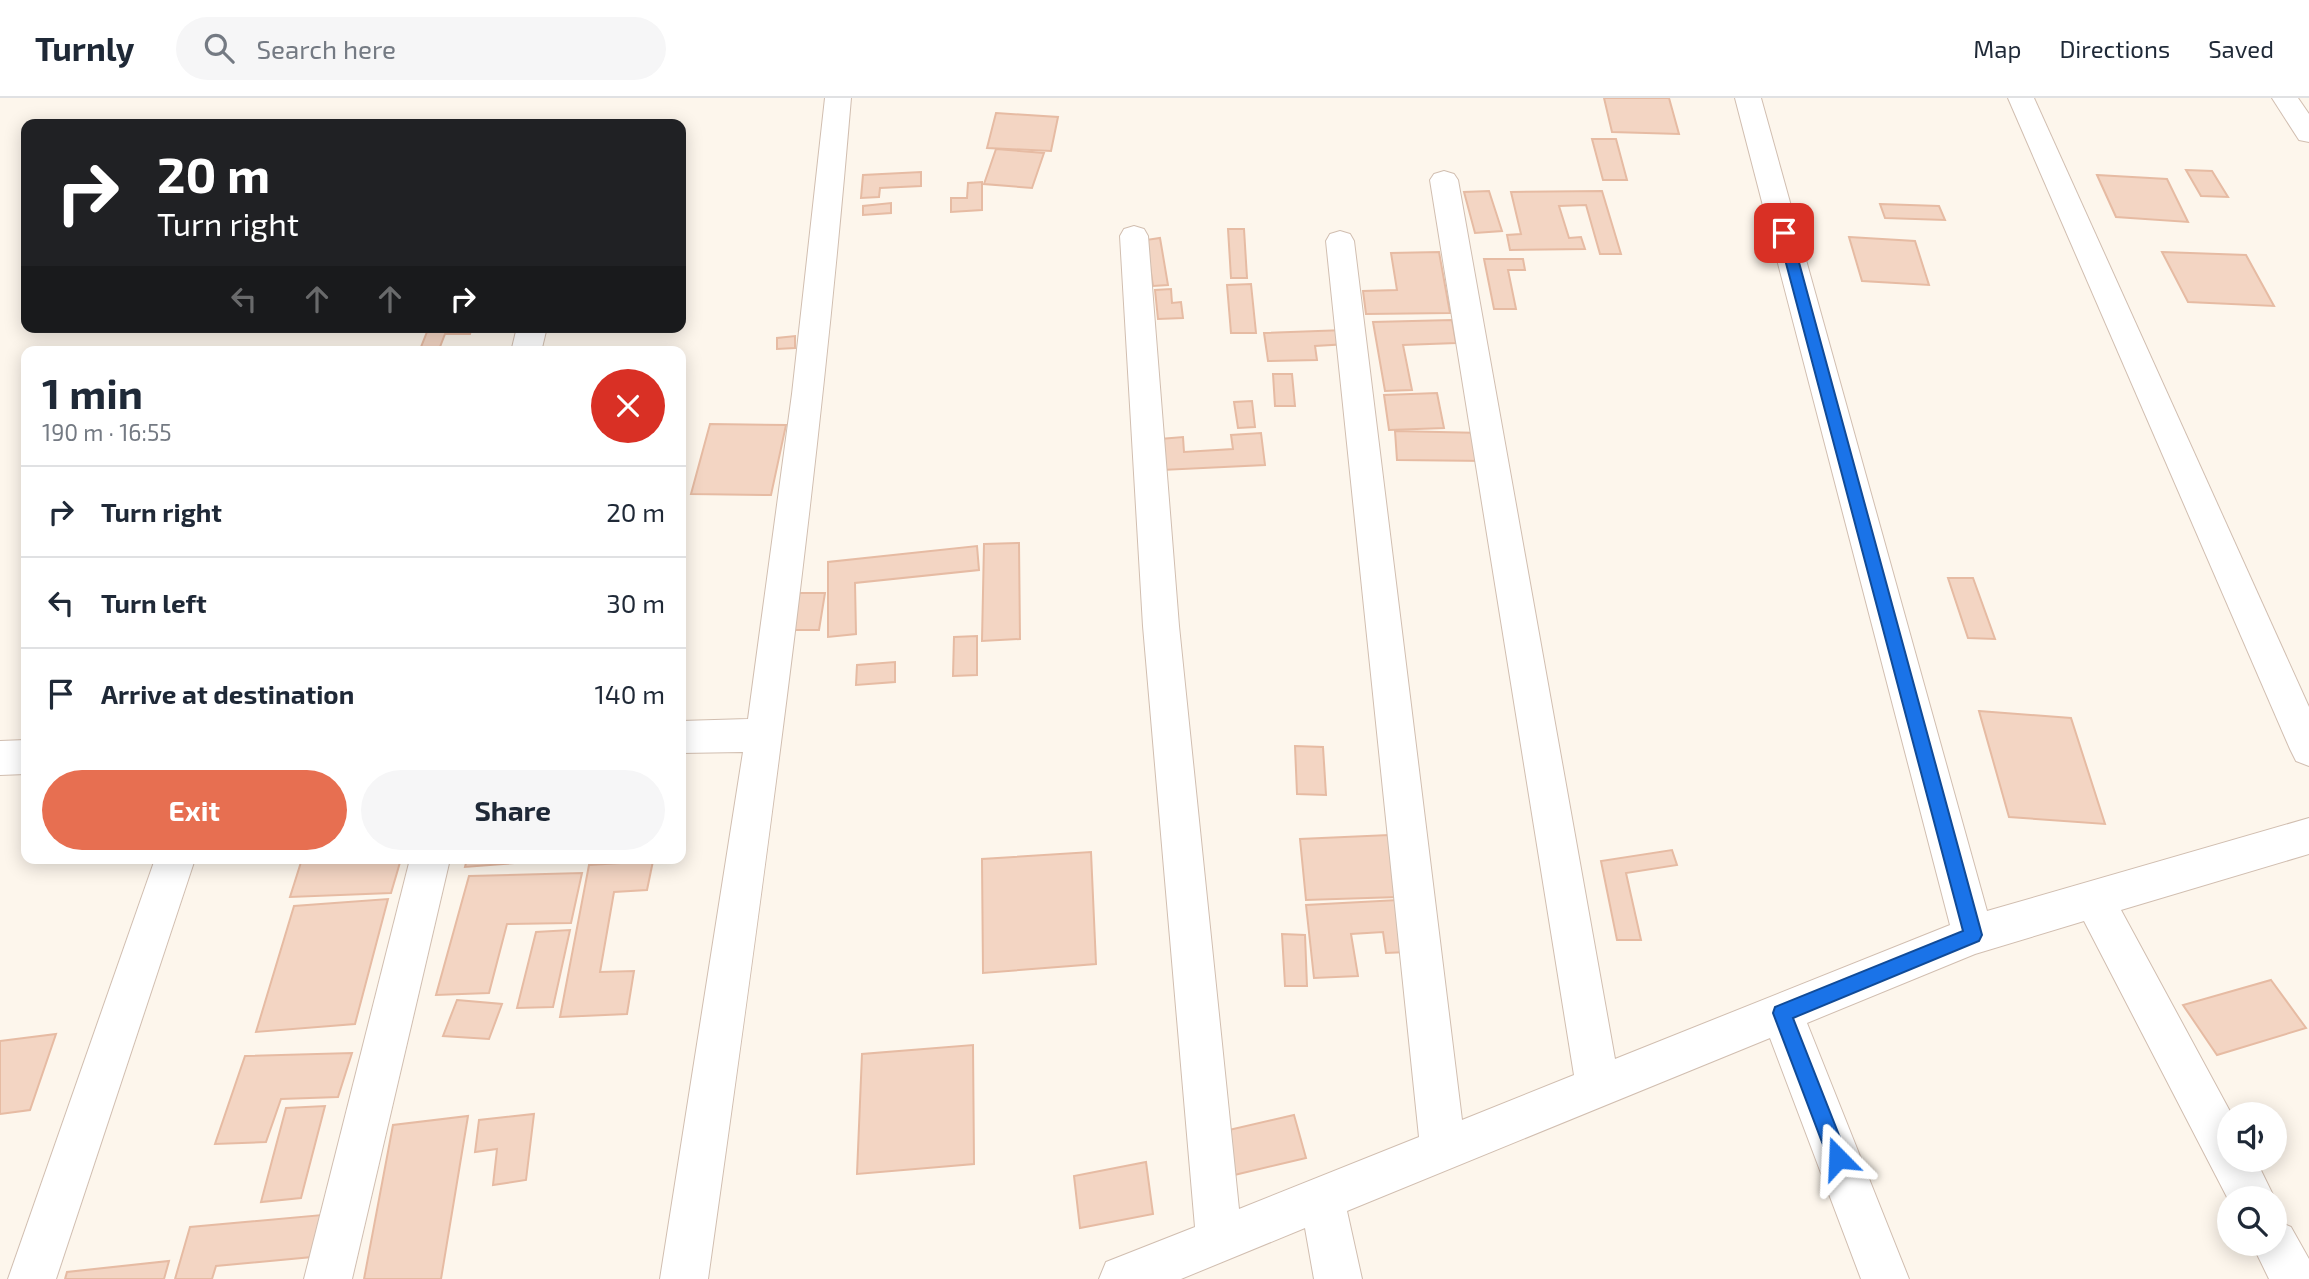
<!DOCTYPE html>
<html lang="en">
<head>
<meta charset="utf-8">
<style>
  body { margin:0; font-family:"Exo 2",sans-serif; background:#f6f6f7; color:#1f2937; height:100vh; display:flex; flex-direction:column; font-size:26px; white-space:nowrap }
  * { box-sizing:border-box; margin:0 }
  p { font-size:23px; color:#747a83 }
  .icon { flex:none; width:38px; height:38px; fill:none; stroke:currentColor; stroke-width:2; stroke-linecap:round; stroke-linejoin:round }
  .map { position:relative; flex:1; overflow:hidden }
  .drawer { position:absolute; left:21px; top:248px; width:665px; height:518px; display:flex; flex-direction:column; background:#fff; border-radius:14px; box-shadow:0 4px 18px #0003 }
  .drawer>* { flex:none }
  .top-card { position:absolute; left:21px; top:21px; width:665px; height:214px; border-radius:14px; box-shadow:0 4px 18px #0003; background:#202124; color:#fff; overflow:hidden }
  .fabs { position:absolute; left:2217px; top:1004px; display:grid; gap:14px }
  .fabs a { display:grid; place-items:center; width:70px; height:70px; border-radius:50%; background:#fff; box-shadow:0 4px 18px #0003; font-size:35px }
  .pin { position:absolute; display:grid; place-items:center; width:60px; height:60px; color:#fff; margin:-30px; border-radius:14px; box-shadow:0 4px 10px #0006 }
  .me { position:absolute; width:77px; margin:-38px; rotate:339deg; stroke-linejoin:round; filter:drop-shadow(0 0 5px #0008) }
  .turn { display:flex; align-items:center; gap:24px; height:147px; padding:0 21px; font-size:32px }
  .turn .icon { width:91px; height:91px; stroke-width:2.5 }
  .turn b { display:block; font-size:49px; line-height:60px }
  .lanes { display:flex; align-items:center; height:66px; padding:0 21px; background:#0003; justify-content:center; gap:35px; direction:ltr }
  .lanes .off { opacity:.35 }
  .round { display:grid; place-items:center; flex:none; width:74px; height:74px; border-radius:37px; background:#f6f6f7 }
  .headline { display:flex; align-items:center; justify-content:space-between; height:119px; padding:0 21px }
  h1 { font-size:42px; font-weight:700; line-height:52px }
  .button { display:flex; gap:14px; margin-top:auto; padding:14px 21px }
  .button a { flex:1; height:80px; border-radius:42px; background:#e76f51; color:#fff; font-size:28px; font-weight:700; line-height:80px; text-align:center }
  .button a+a { background:#f6f6f7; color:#1f2937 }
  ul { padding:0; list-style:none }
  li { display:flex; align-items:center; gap:21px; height:91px; padding:0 21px; border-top:2px solid #e0e1e3 }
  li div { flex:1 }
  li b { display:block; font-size:26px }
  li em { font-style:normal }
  header { display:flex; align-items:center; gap:42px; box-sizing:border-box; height:98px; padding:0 35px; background:#fff; border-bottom:2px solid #e0e1e3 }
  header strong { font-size:33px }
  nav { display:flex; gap:38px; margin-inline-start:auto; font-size:24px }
  .search { width:490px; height:63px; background:#f6f6f7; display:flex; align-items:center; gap:18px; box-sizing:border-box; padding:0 24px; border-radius:38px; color:#747a83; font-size:26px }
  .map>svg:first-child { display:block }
  .building { fill:#f3d5c3; stroke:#e6bba3; stroke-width:2 }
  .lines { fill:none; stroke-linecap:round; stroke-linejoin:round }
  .street-casing { stroke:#d1beb0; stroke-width:2 }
  .street { fill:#fff; fill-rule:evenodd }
  .route { fill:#1a73e8; stroke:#114b97; stroke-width:2 }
</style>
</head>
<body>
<header>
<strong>Turnly</strong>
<div class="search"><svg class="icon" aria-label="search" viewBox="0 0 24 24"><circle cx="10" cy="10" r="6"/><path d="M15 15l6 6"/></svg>Search here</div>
<nav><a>Map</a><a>Directions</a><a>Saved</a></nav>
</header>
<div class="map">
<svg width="2309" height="1181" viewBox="0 0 2309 1181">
  <rect width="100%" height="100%" fill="#fdf6ec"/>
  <g class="building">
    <path d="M1604,0H1669L1679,36L1612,34Z"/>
    <path d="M996,15L1058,19L1051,53L987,50Z"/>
    <path d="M1592,41H1616L1627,82H1603Z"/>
    <path d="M996,51L1044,55L1032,90L984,86Z"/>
    <path d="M2186,72L2212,73L2228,99L2201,98Z"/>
    <path d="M921,74V88L880,90L879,99L861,100L863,77Z"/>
    <path d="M2097,77L2167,81L2188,124L2116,119Z"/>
    <path d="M982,84V112L951,114V100H967L968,85Z"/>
    <path d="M1489,93L1502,133L1475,135L1464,94Z"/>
    <path d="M1602,93L1621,156H1600L1586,107L1559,108L1569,140L1581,139L1585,151L1510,152L1507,137L1521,136L1511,94Z"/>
    <path d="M891,105V115L863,117V108Z"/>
    <path d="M1880,106L1939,108L1945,122L1885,120Z"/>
    <path d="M1228,131H1244L1247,180H1231Z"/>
    <path d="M1849,139L1915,143L1929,187L1862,183Z"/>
    <path d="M1160,140L1168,187L1153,188L1146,142Z"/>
    <path d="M1439,154L1450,215L1366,216L1363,193L1397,192L1391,155Z"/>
    <path d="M2162,154L2246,157L2274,208L2188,204Z"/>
    <path d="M1484,161H1523L1525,172H1508L1516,211H1494Z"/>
    <path d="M1251,186L1256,235H1231L1227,187Z"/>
    <path d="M1171,191L1172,205L1181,204L1183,220L1158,221L1155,192Z"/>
    <path d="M1452,222L1456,245L1403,247L1412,292L1385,293L1373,224Z"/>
    <path d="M429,229H472L470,236H445L438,254H419Z"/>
    <path d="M1345,232L1348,246L1315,248L1317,262L1268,263L1264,235Z"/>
    <path d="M795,238V250L777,251V240Z"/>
    <path d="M1273,276H1292L1295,308H1275Z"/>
    <path d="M1437,295L1444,330L1389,332L1384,297Z"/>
    <path d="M1252,303L1255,329L1238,330L1234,304Z"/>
    <path d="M710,326L786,327L771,397L691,396Z"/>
    <path d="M1395,333L1483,335L1487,363L1397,362Z"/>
    <path d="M1261,335L1265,367L1162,372L1160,341L1183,339L1184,354L1233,351L1231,337Z"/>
    <path d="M1019,445L1020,541L982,543L984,446Z"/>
    <path d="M977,448L979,472L855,485L856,536L828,539V464Z"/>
    <path d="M1948,480H1973L1995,541L1968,540Z"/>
    <path d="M791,495H825L819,532H785Z"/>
    <path d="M977,538V577L953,578L954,539Z"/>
    <path d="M895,564V584L856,587L857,567Z"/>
    <path d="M1979,613L2071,620L2105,726L2009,719Z"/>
    <path d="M1295,648L1323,649L1326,697L1297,696Z"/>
    <path d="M1389,737L1398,799L1306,802L1300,741Z"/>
    <path d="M1672,752L1677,767L1626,775L1641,842H1617L1601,763Z"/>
    <path d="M1091,754L1096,866L983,875L982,761Z"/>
    <path d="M302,761H401L391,795L290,799Z"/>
    <path d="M467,761H565L465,769Z"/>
    <path d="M653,763L647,792L614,794L600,874L634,873L627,916L560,919L589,767Z"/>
    <path d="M582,775L571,825L507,826L489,895L436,897L469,778Z"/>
    <path d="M388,801L355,926L256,934L294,808Z"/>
    <path d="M1398,802L1407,854L1386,855L1383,834L1351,836L1358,878L1314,880L1306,807Z"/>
    <path d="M570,832L553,909L517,910L536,834Z"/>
    <path d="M1282,836L1305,837L1307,888H1285Z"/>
    <path d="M2271,882L2306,930L2217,957L2183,907Z"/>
    <path d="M457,902L502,906L489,941L443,938Z"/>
    <path d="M56,936L30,1012L0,1016V943Z"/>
    <path d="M973,947L974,1066L857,1076L862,956Z"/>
    <path d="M352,955L338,999L281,1001L266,1044L215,1046L245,958Z"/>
    <path d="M325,1008L301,1100L261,1104L286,1010Z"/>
    <path d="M534,1016L526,1082L493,1087L497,1051L475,1054L479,1022Z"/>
    <path d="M1294,1017L1306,1060L1226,1079L1216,1035Z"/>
    <path d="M468,1018L441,1181H364L393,1027Z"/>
    <path d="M1146,1064L1153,1116L1080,1130L1074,1078Z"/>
    <path d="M322,1117L312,1159L216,1168L212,1181H175L190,1129Z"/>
    <path d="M169,1163L164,1181H65L67,1174Z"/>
  </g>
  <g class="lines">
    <g class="street-casing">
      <g id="street">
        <path d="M825,0H851C818,396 763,788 708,1181H660L743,654L681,655V623L748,621L792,296Z"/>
        <path d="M1735,0H1761L1987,813L2309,720V756L2121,812L2232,1017H2230V1062H2256L2275,1101H2230V1105L2084,823L1975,856L1807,925L1909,1181H1861L1770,940L1347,1113L1362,1181H1314L1305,1130L1181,1181H1099L1106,1164L1195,1129L1143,528L1120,138L1124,131L1134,128L1144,131L1148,138L1179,528L1239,1111L1419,1039L1326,143L1330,136L1340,133L1350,136L1354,143L1462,1022L1574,977L1430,82L1434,76L1444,73L1454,76L1458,82L1615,961L1950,827Z"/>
        <path d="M2008,0H2034L2309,609V668L2296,663L2290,651Z"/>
        <path d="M2272,0H2298L2309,16V44L2299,42Z"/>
        <path d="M517,229H547L541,254H511Z"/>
        <path d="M26,642V676L0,677V643Z"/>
        <path d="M155,761H195L56,1181H8Z"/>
        <path d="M410,761H450L352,1181H304Z"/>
        <path d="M2275,1122L2291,1129L2309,1161V1181H2269L2252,1146H2275Z"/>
      </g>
    </g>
    <use href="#street" class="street"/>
  </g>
  <path class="route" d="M1784,131L1791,135L1982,837L1979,843L1793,920L1848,1060L1845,1067L1838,1070L1831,1067L1828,1060L1773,915L1775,909L1963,833L1778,135Z"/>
</svg>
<div class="fabs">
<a><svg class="icon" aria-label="sound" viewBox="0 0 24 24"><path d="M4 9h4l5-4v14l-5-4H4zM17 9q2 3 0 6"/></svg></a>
<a><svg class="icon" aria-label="search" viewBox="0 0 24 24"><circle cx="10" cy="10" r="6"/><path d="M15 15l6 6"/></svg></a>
</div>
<div class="pin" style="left:1784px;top:135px;background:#d93025"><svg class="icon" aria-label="arrive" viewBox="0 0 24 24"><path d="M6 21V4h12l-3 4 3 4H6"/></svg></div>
<svg class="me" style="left:1838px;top:1060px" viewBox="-20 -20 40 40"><path d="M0-17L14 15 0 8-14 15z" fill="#1a73e8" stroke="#fff" stroke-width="4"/></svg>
<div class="top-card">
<div class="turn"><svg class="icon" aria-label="right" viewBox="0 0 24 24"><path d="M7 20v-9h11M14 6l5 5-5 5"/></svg><div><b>20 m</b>Turn right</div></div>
<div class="lanes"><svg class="icon off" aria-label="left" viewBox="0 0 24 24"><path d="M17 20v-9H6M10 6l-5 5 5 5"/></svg><svg class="icon off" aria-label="ahead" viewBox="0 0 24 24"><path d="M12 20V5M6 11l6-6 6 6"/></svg><svg class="icon off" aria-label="ahead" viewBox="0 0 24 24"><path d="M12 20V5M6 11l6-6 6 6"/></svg><svg class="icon" aria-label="right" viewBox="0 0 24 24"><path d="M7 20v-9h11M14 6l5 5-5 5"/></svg></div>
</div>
<section class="drawer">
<div class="headline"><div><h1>1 min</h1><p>190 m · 16:55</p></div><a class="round" style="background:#d93025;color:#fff"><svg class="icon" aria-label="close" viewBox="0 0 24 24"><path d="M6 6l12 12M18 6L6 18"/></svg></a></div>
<ul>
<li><svg class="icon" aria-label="right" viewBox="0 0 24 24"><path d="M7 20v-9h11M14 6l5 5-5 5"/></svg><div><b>Turn right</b></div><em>20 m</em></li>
<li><svg class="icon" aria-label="left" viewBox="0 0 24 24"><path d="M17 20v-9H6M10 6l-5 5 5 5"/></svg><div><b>Turn left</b></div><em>30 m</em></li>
<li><svg class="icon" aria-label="arrive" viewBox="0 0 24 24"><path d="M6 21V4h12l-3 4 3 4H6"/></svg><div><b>Arrive at destination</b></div><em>140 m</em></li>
</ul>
<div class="button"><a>Exit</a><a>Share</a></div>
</section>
</div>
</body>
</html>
